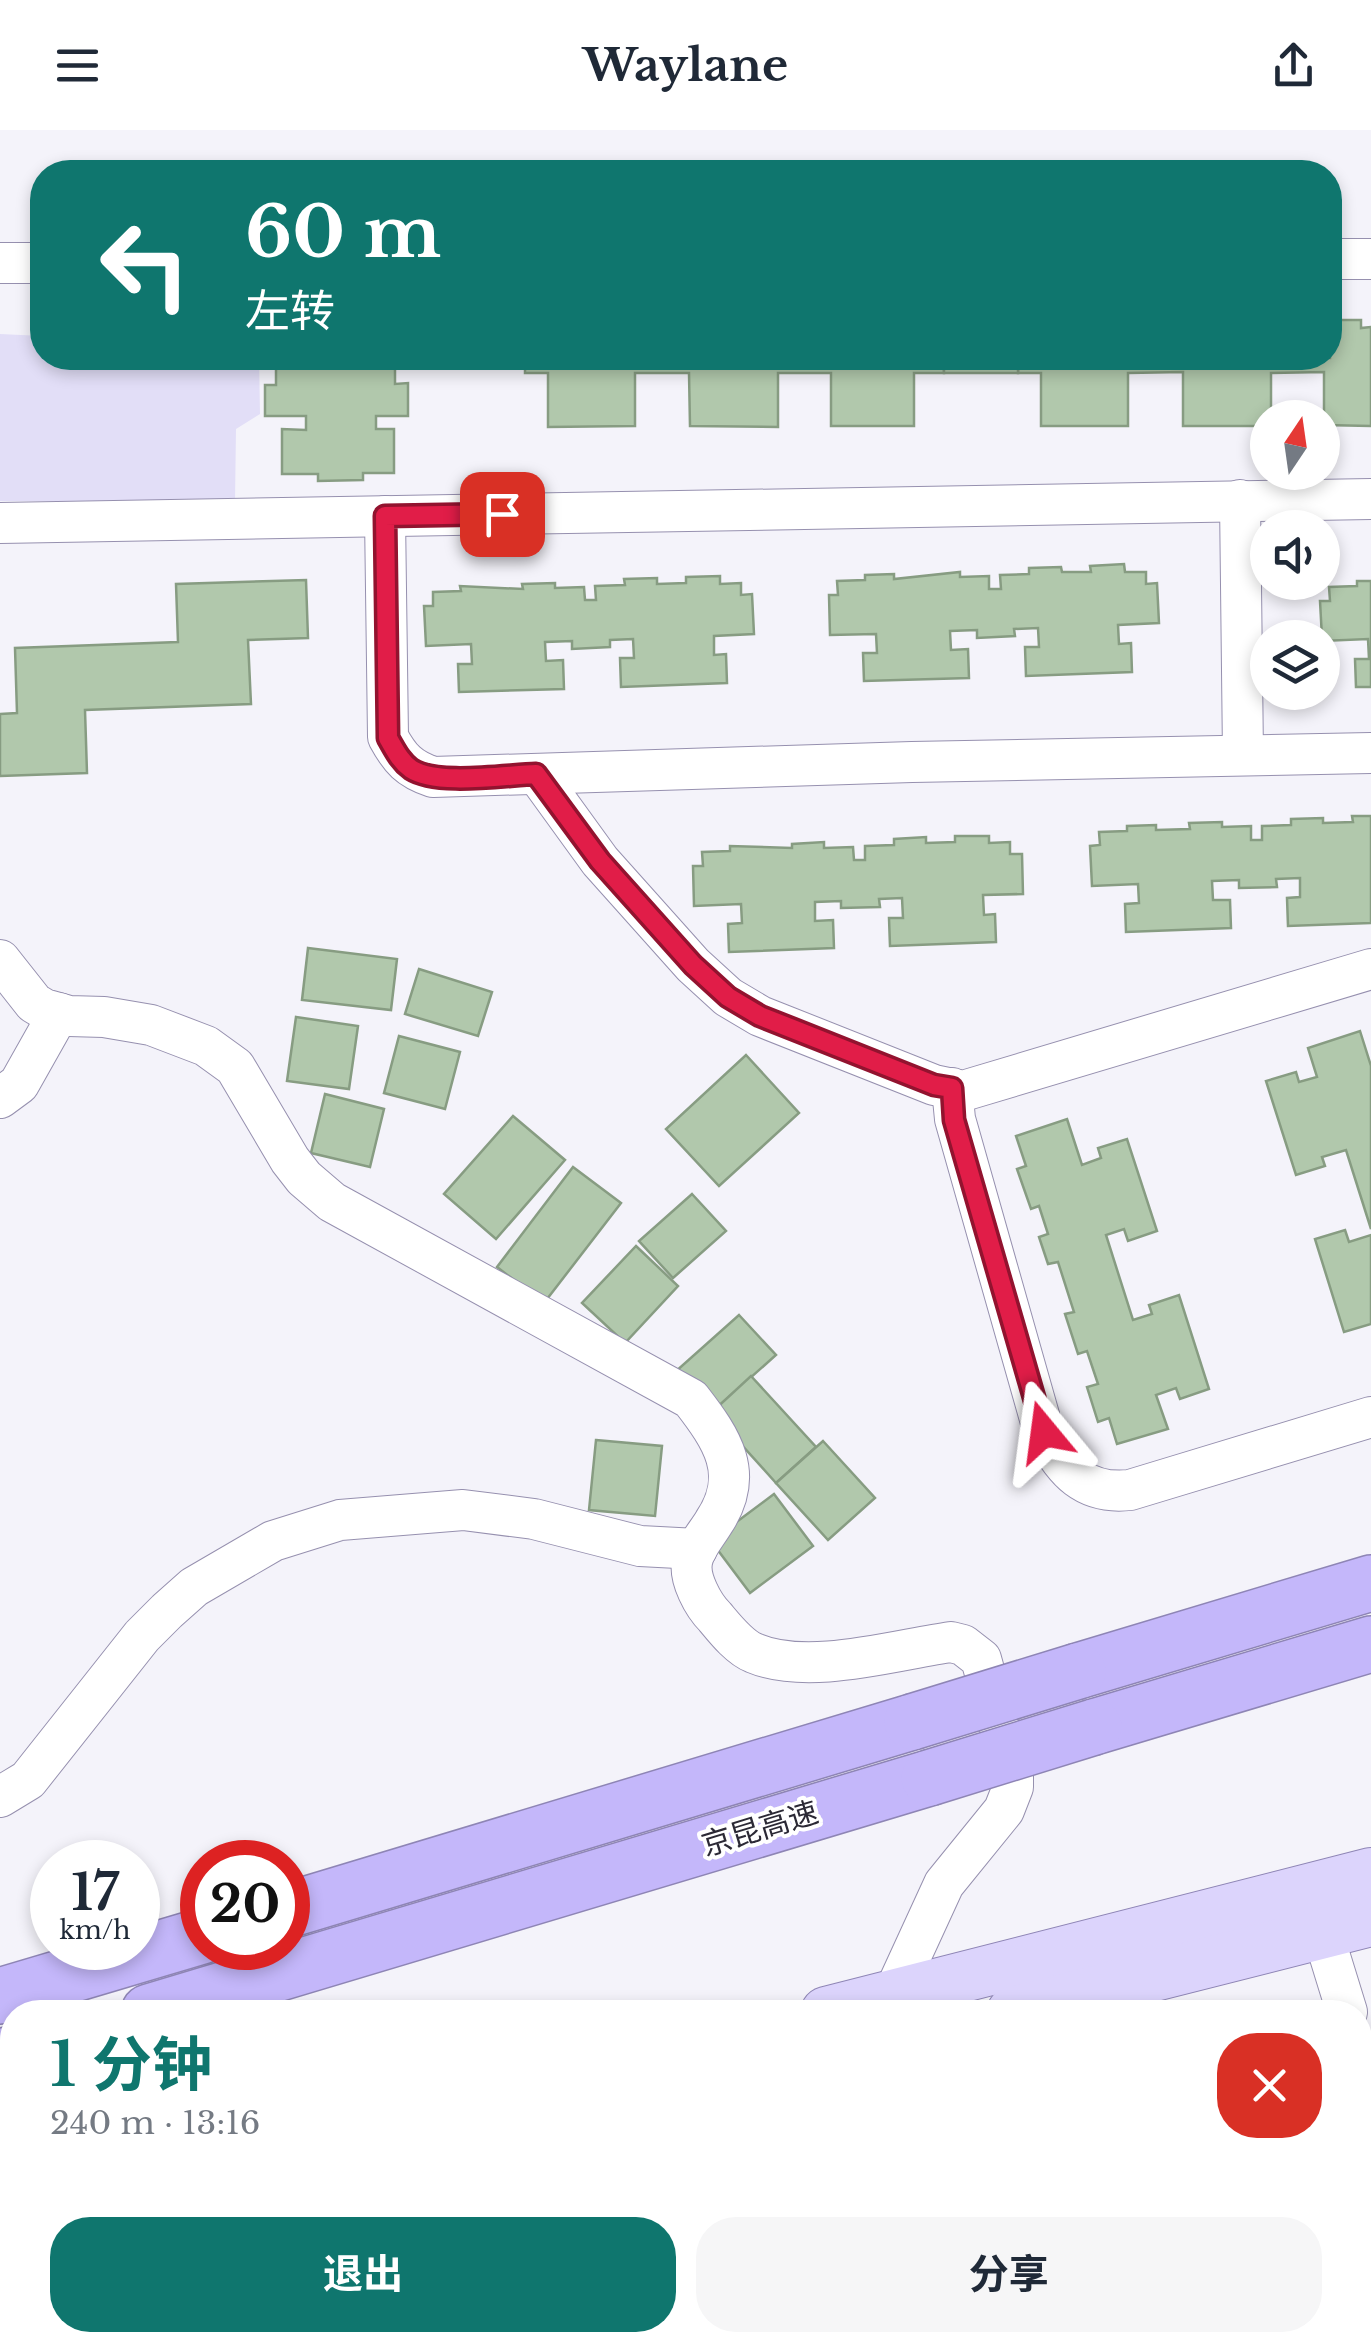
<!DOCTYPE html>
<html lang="zh">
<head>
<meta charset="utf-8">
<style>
  body { margin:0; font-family:"Libre Baskerville","Noto Sans SC",serif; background:#f6f6f7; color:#1f2937; height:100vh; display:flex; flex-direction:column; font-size:38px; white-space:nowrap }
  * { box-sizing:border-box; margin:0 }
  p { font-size:32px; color:#747a83 }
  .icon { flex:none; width:55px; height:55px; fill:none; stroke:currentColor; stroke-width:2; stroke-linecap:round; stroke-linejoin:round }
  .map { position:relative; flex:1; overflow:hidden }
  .drawer { position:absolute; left:0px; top:1870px; width:1372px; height:352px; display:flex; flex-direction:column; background:#fff; border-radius:40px 40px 0 0; box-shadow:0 5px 15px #0003 }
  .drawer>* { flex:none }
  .banner { position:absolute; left:30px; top:30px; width:1312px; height:210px; border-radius:40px; box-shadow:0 5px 15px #0003; background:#0f766e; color:#fff; overflow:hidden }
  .needle { width:65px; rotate:13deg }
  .controls { position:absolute; left:1250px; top:270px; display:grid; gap:20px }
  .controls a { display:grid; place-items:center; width:90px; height:90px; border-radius:50%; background:#fff; box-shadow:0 5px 15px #0003; font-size:50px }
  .speed { position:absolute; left:30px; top:1710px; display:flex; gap:20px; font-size:50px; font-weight:700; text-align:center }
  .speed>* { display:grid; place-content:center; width:130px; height:130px; border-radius:50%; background:#fff; box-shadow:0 5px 15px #0003; line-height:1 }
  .speed small { font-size:25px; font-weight:400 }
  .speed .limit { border:15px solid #d22; background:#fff; color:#111 }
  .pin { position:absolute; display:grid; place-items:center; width:85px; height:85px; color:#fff; margin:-42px; border-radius:20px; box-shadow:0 5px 15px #0006 }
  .me { position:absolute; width:110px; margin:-55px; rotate:344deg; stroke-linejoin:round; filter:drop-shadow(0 0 8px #0008) }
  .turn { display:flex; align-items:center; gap:35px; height:210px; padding:0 50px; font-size:45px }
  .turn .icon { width:130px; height:130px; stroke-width:2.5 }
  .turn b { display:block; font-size:70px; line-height:85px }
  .round { display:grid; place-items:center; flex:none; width:105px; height:105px; border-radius:40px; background:#f6f6f7 }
  .head { display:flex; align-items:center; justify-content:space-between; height:170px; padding:0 50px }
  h1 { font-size:60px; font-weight:700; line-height:75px; color:#0f766e }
  .button { display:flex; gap:20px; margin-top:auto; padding:20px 50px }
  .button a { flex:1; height:115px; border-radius:40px; background:#0f766e; color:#fff; font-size:40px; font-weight:700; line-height:115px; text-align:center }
  .button a+a { background:#f6f6f7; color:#1f2937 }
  header { display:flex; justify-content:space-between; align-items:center; height:130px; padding:0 50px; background:#fff; font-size:45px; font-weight:700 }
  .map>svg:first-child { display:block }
  .green { fill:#e2def7 }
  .building { fill:#b1c8ac; stroke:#879c82; stroke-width:2.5 }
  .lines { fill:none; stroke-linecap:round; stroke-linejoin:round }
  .minor-casing { stroke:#9690af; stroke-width:42 }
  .major-casing { stroke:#8e85b5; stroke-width:52 }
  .highway-casing { stroke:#8e85b5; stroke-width:58 }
  .minor { stroke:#fff; stroke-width:40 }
  .major { stroke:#dcd4fc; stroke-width:50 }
  .highway { stroke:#c4b7fa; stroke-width:55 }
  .highway-bridge-casing { stroke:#8e85b5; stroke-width:58; stroke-linecap:butt }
  .highway-bridge { stroke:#c4b7fa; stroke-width:55 }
  .route-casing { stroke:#92132f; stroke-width:25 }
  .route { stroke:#e11d48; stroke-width:18 }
  .labels { text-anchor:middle; stroke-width:8; stroke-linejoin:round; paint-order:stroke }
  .street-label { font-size:30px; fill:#2b2935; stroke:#fff }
</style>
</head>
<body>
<header><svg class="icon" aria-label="menu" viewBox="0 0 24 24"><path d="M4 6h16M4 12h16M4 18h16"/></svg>Waylane<svg class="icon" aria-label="share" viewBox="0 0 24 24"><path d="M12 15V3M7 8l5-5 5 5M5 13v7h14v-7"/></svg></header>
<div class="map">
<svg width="1371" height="2222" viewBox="0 0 1371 2222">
  <rect width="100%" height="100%" fill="#f4f3fa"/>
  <path class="green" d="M0,204L42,206V228H259L260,284L236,299L235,371H0Z"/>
  <g class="building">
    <path d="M1332,190H1361V198L1371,197V296L1324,295V242L1271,243V288H1268V296H1183V242L1128,243V296H1041V243H1018V228H1330Z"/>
    <path d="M267,228H400V238L395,237V254L408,253V286H376V299H394V343H363V350L318,351V344H282V299L306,300V286H265V255H276V238L267,237Z"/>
    <path d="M525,228H944V243H914V296H831V243H778V297L690,296L689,243H635V296L548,297V243H525Z"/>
    <rect x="944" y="228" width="74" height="15"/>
    <path d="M1124,434L1125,442H1146V454L1157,453L1159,493L1118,495L1119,514L1131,513L1132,542L1026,546L1025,517H1039L1038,498L1014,499L1015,506L977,508V500L950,501L951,520L968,519L969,548L864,551L863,523H877L876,504L830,505L829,465H838L837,451L865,450V445L894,444V449L960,442V447L989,446V459H1001L1000,445L1029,444V438L1061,437L1062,442H1091L1090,436Z"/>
    <path d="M720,446V454L741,453V465L752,464L754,504L714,506V525L726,524L727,553L621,557L620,528H634L633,509L610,510V517L572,519V511L545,512L546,531L563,530L564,559L459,562L458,534H472L471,514L426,516L424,476H433V462L461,461L460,456L523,459L522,454L555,453V458L584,457L585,470H596L595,456L625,455L624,449L657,448V454L686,453V447Z"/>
    <path d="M306,450L308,508L248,510L251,574L85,580L87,643L0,646V584L17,583L15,518L178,512L176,454Z"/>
    <path d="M1357,451H1371V557H1356L1355,529H1369L1368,509L1322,511V508L1320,471H1330L1329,457L1357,456Z"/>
    <path d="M1352,686H1371V793L1288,796L1287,768L1300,767V748L1276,749L1277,757L1239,758V750L1212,751L1213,770H1230L1231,798L1126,802L1125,774L1139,773L1138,754L1092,756L1090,716L1100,715L1099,702L1127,701V696L1156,695V700L1190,699L1189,693L1222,692V697L1251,696V710H1262V696L1291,695V689L1323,688V693L1353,692Z"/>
    <path d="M955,706H989V713L1010,712V724H1022L1023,764L983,765L984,785L995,784L996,812L890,816L889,788H903L902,768L879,769L880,777L841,778V771L815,772V791L833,790L834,818L729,822L728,794L742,793L741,774L694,776L693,736H703L702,722L730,721V716L792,718V714L824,712V718L853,717L854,730H865V716L894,715V709L926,707V713L955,712Z"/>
    <path d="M308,818L397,829L391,880L302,870Z"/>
    <path d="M419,839L492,862L478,906L405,884Z"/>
    <path d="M296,887L358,896L349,959L287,951Z"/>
    <path d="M1360,901L1371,936V1099L1346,1020L1322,1027L1325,1036L1296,1045L1266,951L1296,942L1299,952L1317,947L1308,918Z"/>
    <path d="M399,906L460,922L445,979L384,963Z"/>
    <path d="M746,925L799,983L719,1056L666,999Z"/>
    <path d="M325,964L384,979L370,1037L311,1023Z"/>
    <path d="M513,986L565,1030L496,1109L444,1064Z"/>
    <path d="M1067,989L1082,1035L1101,1028L1098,1018L1127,1009L1157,1101L1128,1111L1124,1099L1106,1105L1133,1190L1152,1184L1149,1175L1179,1165L1209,1259L1180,1269L1176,1258L1156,1265L1168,1299L1117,1314L1109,1288L1098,1292L1087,1257L1098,1254L1087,1221L1078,1224L1065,1184L1074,1182L1058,1132L1048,1134L1039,1107L1048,1104L1039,1076L1031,1079L1017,1039L1026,1036L1016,1006Z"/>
    <path d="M573,1037L621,1073L544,1173L497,1137Z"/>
    <path d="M692,1064L726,1101L673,1148L639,1111Z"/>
    <path d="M1345,1100L1349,1112L1371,1105V1194L1344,1202L1315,1109Z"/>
    <path d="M636,1116L678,1156L625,1213L582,1173Z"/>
    <path d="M739,1185L776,1225L712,1282L675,1242Z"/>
    <path d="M751,1246L816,1317L776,1353L712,1282Z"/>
    <path d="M596,1310L662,1316L655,1386L589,1380Z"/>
    <path d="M823,1311L875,1368L828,1410L776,1353Z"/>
    <path d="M774,1364L813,1416L750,1463L711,1411Z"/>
  </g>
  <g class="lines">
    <g class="minor-casing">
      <g id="minor">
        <path d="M1330,129H1371"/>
        <path d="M0,133H42"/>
        <path d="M1240,370L1243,625"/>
        <path d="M385,386L388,607C400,629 409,639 433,647L912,632L1371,623"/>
        <path d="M0,393L1371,369"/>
        <path d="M537,644L600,731L693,835L728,867L760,886L934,955L963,961L1371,839"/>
        <path d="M0,830L34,873L44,879L69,886L104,887L151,895L206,916L235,937L290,1030L304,1048L332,1072L691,1269C722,1309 746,1344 714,1392C707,1404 694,1418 692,1432C689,1449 703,1475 715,1487C725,1499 739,1517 754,1523C808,1546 895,1520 951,1512L963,1515L981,1529L1013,1645V1657L1004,1680L944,1754L893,1865"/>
        <path d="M952,958L955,989L1044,1303C1064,1341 1085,1365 1130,1360L1371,1287"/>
        <path d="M0,968L19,954L59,883"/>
        <path d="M0,1667L28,1650L142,1506L167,1481L194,1457L273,1411L340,1390L463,1380L534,1389L640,1416L697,1419"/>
        <path d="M1323,1804L1347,1882"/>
        <path d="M1360,1923L1371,1958"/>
        <path d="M164,2210L169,2222"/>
        <path d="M276,2210L280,2222"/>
      </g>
    </g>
    <g class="major-casing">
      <g id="major">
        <path d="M826,1882L1371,1743"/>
        <path d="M1012,1882L1371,1791"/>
        <path d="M0,2114L12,2110"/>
        <path d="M0,2163L12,2159"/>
      </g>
    </g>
    <g class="highway-casing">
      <g id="highway">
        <path d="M1078,1541L1371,1453"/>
        <path d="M1094,1597L1371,1514"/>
        <path d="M288,1780L912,1592"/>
        <path d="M0,1866L202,1806"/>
        <path d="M149,1882L929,1648"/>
        <path d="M0,1927L12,1924"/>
      </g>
    </g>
    <use href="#minor" class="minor"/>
    <use href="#major" class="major"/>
    <use href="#highway" class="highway"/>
    <g class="highway-bridge-casing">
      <g id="highway-bridge">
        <path d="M912,1592L1078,1541"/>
        <path d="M929,1648L1094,1597"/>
      </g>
    </g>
    <use href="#highway-bridge" class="highway-bridge"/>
  </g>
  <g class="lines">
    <g class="route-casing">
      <path id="route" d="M502,384L385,386L388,608C395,620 400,631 411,639C437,656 505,645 536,644L600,731L693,835L728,867L760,886L934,955L952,958L954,990L1044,1302"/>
    </g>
    <use href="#route" class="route"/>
  </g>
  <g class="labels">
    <g class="street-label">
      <text transform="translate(760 1699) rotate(-17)" y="10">京昆高速</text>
    </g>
  </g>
</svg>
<div class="controls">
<a><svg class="needle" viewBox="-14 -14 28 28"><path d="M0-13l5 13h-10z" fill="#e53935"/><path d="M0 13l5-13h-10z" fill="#747a83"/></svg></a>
<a><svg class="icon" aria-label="sound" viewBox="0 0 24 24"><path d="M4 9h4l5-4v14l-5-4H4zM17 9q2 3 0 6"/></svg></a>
<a><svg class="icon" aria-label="layers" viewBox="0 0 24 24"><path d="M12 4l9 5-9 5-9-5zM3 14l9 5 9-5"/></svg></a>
</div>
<div class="speed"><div>17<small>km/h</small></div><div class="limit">20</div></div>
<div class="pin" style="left:502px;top:384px;background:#d93025"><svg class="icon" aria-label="arrive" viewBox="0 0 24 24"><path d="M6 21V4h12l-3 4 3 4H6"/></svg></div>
<svg class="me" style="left:1044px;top:1302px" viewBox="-20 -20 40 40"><path d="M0-17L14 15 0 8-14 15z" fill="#e11d48" stroke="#fff" stroke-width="4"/></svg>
<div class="banner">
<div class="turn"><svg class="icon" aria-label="left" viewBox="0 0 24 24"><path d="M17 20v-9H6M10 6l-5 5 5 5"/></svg><div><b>60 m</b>左转</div></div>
</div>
<section class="drawer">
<div class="head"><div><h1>1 分钟</h1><p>240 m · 13:16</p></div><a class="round" style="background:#d93025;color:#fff"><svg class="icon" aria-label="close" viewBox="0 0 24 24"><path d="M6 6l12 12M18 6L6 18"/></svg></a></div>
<div class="button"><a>退出</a><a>分享</a></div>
</section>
</div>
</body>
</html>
